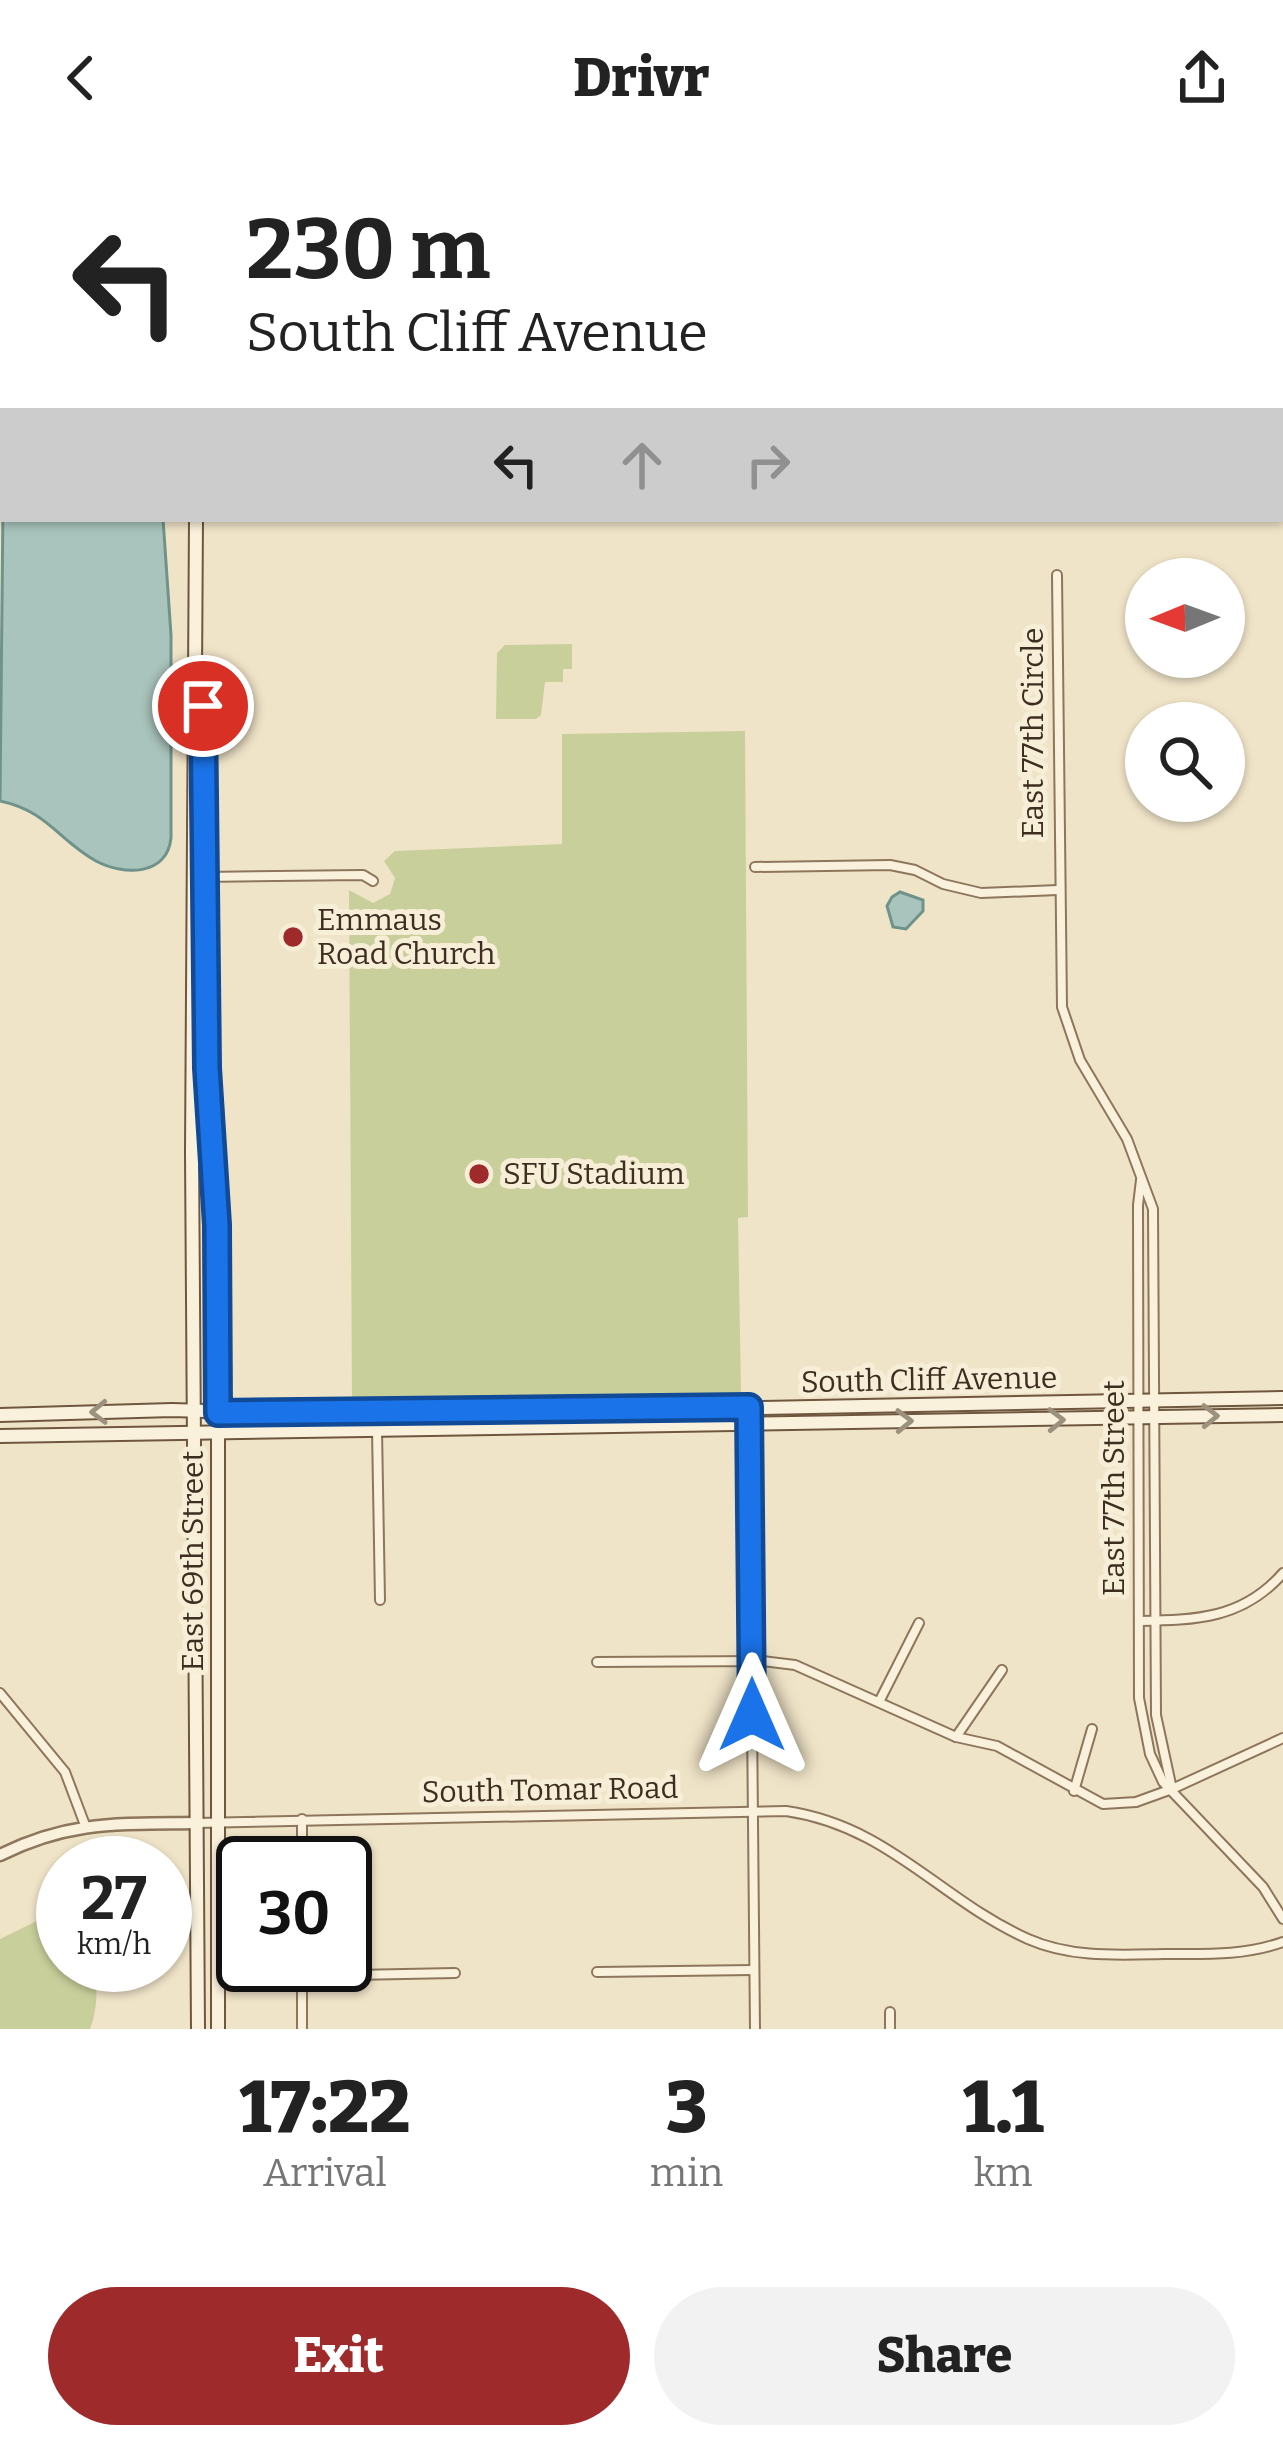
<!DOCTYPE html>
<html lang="en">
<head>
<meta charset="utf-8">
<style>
  body { margin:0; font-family:Bitter,serif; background:#f2f2f2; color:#222; height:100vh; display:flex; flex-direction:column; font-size:45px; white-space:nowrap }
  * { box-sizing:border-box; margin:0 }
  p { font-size:39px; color:#767676 }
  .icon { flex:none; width:66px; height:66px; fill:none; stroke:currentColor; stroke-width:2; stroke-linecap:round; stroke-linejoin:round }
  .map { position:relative; height:1873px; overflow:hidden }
  .panel { display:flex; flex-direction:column; background:#fff; flex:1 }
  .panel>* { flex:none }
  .banner { position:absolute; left:0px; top:0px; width:1284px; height:366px; box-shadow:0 3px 9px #0004; background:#fff; color:#222; overflow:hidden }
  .needle { width:78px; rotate:269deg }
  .buttons { position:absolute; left:1125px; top:402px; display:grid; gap:24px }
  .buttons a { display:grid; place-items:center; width:120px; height:120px; border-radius:50%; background:#fff; box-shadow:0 3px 9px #0004; font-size:60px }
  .speed { position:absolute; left:36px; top:1680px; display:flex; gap:24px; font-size:60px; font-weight:700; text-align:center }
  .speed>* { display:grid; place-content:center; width:156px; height:156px; border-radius:50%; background:#fff; box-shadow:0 3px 9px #0004; line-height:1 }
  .speed small { font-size:30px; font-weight:400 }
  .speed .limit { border:6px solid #111; border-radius:18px; background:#fff; color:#111 }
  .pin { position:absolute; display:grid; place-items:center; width:102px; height:102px; color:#fff; margin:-51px; border:6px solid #fff; border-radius:50%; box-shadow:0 3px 12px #0007 }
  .me { position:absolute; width:132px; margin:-66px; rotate:0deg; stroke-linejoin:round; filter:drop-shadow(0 0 9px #0008) }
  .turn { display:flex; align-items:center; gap:42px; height:252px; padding:0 48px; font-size:54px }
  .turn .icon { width:156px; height:156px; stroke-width:2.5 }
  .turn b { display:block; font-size:84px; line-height:102px }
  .lanes { display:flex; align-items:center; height:114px; padding:0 48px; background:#0003; justify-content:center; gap:60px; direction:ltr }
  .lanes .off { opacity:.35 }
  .eta { display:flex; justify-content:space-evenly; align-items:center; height:204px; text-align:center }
  .eta b { font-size:72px; font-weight:800; line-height:84px }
  .button { display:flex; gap:24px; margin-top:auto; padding:24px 48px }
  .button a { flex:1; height:138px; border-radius:72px; background:#9e2a2b; color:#fff; font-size:48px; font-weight:800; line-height:138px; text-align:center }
  .button a+a { background:#f2f2f2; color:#222 }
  header { display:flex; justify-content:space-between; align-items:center; height:156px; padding:0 48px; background:#fff; font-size:54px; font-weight:800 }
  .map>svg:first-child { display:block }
  .green { fill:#c9cf9b }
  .water { fill:#a9c4bc; stroke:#6f938a; stroke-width:3 }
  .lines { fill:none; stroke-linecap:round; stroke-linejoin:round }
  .minor-casing { stroke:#8d765c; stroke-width:12 }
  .tertiary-casing { stroke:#8d765c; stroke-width:15 }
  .secondary-casing { stroke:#6f573f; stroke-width:16 }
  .minor { stroke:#faf1dc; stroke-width:8 }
  .tertiary { stroke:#faf1dc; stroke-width:10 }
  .secondary { stroke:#faf1dc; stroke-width:12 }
  .rail-casing { stroke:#3d2e20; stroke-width:8 }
  .rail { stroke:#f7eed8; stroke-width:3; stroke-dasharray:9; stroke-linecap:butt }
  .oneway { stroke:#9c907e }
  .route-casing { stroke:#114b97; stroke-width:30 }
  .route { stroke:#1a73e8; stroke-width:21 }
  .poi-dot { fill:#9e2a2b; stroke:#f7eed8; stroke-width:4.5 }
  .labels { text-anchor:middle; stroke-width:10; stroke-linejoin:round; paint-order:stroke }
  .street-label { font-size:30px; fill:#3d2e20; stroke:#f7eed8 }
  .poi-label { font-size:30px; fill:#3d2e20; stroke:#f7eed8; text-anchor:start }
</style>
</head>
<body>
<header><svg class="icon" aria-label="back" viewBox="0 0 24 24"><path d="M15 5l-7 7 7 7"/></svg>Drivr<svg class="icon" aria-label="share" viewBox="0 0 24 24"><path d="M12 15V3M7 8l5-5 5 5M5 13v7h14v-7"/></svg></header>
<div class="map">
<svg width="1283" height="1873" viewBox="0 0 1283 1873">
  <rect width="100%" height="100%" fill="#f0e4c8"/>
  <g class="green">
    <path d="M572,488V513H563V526H545L541,559L536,563H496L497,497L505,489Z"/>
    <path d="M745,575L748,1061L738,1062L741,1237L352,1243L349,734L373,747L390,738L395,722L384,705L395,695L562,688V578Z"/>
    <path d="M63,1752V1809H93C98,1830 98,1853 90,1873H0V1783Z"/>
  </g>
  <g class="water">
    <path d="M3,348V363H163L171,479V682C167,720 124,720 96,705C59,685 48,655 0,645Z"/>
    <path d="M900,736L923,744V755L906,773L893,771L887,750L892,741Z"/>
  </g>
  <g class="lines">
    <g class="minor-casing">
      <g id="minor">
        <path d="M310,0L311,3"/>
        <path d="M430,0V3"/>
        <path d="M541,0V3"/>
        <path d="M656,0V3"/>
        <path d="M77,3L78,0"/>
        <path d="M0,83H3"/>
        <path d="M1057,419L1062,851L1080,904L1127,983L1153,1053L1156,1559L1172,1633"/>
        <path d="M755,711L890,709L915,714L943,728L981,737L1058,734"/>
        <path d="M203,721L363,719L373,725"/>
        <path d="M1141,1024L1138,1049L1139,1542L1150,1598L1163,1626L1263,1731L1283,1763"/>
        <path d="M749,1251L755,1873"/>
        <path d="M377,1274L380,1444"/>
        <path d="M1139,1465C1196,1464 1243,1463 1283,1417"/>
        <path d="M597,1506L762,1505L795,1509L956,1581L997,1590L1103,1648L1136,1646L1172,1633L1283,1582"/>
        <path d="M0,1537L65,1616L85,1669"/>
        <path d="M880,1544L919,1467"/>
        <path d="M956,1581L1002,1514"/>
        <path d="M1074,1635L1092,1573"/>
        <path d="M197,1667L786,1655C889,1670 939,1743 1028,1783C1071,1802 1118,1799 1164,1798C1205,1798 1244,1800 1283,1786"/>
        <path d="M302,1707V1663"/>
        <path d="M302,1809V1873"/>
        <path d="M597,1816L754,1814"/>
        <path d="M302,1820L455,1817"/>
        <path d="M890,1856V1873"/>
      </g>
    </g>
    <g class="tertiary-casing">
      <path id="tertiary" d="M0,1699C70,1664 121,1668 197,1667"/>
    </g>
    <g class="secondary-casing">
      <g id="secondary">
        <path d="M194,0V3"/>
        <path d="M196,363L192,997L198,1873"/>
        <path d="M203,548L207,912L218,1115V1873"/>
        <path d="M0,1259L172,1254L306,1258L600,1255L1283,1242"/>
        <path d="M0,1280L1283,1259"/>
      </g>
    </g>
    <use href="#minor" class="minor"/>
    <use href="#tertiary" class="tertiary"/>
    <use href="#secondary" class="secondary"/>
    <g class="rail-casing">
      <g id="rail">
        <path d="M1281,135H1283"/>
        <path d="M0,158H3"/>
      </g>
    </g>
    <use href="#rail" class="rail"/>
  </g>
  <defs><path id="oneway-chevron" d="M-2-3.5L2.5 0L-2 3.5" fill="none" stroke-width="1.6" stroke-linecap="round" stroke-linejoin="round" transform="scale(3)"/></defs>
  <g class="oneway">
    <use href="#oneway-chevron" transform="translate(99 1256) rotate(179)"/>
    <use href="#oneway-chevron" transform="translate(1210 1260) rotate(-1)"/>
    <use href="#oneway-chevron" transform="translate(1056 1264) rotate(-1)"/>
    <use href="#oneway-chevron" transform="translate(904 1265) rotate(-1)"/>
  </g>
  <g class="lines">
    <g class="route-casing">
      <path id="route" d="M203,550L207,912L217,1069L218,1257L749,1251L752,1559"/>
    </g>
    <use href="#route" class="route"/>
  </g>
  <g class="poi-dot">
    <circle cx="293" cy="781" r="12"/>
    <circle cx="479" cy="1018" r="12"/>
  </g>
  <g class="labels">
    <g class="street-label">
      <text transform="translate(1033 577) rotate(-90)" y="10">East 77th Circle</text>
      <text transform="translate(929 1224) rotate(-1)" y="10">South Cliff Avenue</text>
      <text transform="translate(1114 1332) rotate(-90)" y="10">East 77th Street</text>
      <text transform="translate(193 1405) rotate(-90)" y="10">East 69th Street</text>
      <text transform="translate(550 1634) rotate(-1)" y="10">South Tomar Road</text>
    </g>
    <g class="poi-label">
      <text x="317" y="774">Emmaus<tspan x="317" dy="34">Road Church</tspan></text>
      <text x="503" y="1028">SFU Stadium</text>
    </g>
  </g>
</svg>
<div class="buttons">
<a><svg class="needle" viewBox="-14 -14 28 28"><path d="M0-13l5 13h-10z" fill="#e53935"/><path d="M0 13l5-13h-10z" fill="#767676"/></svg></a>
<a><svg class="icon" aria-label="search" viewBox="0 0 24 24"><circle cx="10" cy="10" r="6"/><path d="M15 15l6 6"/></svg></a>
</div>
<div class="speed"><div>27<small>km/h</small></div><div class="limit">30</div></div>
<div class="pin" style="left:203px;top:550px;background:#d93025"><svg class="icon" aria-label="arrive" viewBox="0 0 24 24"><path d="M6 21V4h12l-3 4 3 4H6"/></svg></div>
<svg class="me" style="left:752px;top:1559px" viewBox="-20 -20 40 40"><path d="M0-17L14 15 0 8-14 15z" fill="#1a73e8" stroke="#fff" stroke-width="4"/></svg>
<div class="banner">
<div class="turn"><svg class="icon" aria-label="left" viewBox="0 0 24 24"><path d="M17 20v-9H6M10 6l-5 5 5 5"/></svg><div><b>230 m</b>South Cliff Avenue</div></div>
<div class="lanes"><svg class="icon" aria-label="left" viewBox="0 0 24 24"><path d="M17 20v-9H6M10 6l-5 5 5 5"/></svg><svg class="icon off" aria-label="ahead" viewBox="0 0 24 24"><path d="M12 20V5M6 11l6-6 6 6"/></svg><svg class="icon off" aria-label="right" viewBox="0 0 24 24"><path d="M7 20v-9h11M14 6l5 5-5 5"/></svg></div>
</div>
</div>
<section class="panel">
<div class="eta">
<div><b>17:22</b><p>Arrival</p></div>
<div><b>3</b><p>min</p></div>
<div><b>1.1</b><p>km</p></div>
</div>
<div class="button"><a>Exit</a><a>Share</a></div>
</section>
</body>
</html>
